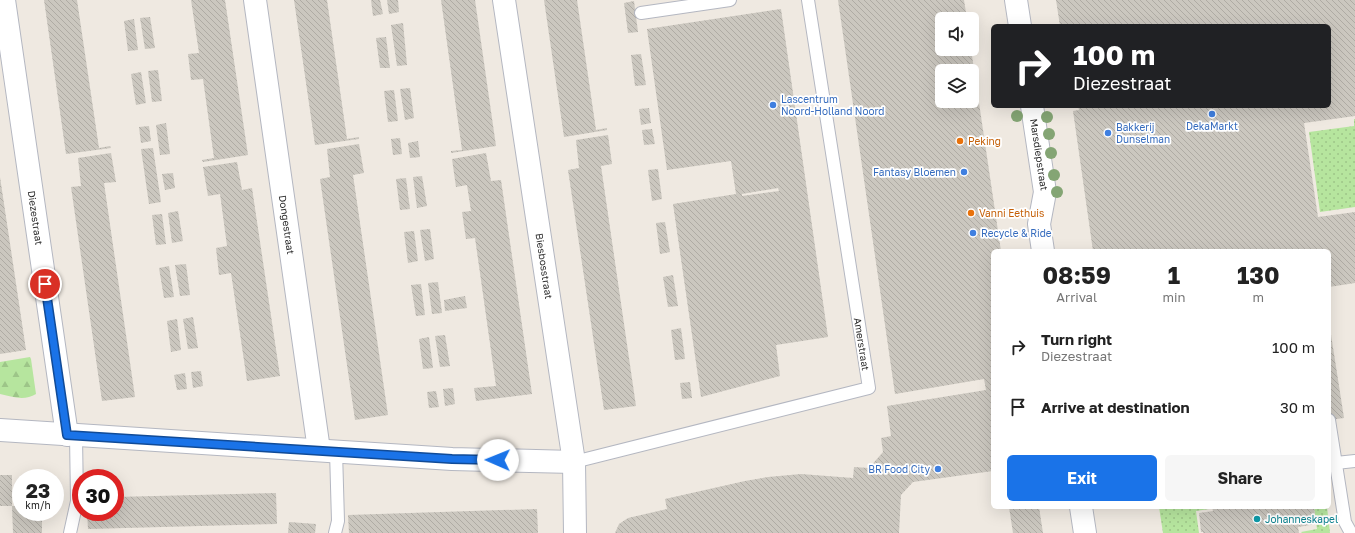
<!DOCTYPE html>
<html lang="en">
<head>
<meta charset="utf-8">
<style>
  body { margin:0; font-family:"Golos Text",sans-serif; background:#f6f6f6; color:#222; height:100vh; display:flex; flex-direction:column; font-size:15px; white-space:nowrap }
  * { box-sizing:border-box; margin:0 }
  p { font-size:13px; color:#767676 }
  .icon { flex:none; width:22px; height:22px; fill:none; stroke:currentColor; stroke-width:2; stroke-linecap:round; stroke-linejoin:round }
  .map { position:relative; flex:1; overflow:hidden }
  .side { position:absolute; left:991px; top:249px; width:340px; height:260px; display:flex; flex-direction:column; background:#fff; border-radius:6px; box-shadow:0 4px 16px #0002 }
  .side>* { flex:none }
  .top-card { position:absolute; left:991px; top:24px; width:340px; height:84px; border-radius:6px; box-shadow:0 4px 16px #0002; background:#202124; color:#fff; overflow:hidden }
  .tools { position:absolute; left:935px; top:12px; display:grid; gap:8px }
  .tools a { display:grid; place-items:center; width:44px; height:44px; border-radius:6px; background:#fff; box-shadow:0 4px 16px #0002; font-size:20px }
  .speed { position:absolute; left:12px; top:469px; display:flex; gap:8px; font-size:20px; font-weight:700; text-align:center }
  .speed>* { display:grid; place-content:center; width:52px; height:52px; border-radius:50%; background:#fff; box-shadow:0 4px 16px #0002; line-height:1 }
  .speed small { font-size:10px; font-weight:400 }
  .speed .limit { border:6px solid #d22; background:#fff; color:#111 }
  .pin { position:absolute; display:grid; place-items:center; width:34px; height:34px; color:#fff; margin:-17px; border:2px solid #fff; border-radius:50%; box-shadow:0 1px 4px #0007 }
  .me { position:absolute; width:44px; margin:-22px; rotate:271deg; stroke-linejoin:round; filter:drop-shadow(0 0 3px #0008) }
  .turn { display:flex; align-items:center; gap:14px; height:84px; padding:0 16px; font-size:18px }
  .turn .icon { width:52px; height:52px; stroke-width:2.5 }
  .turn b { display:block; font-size:28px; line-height:34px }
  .eta { display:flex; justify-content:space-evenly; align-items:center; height:68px; text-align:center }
  .eta b { font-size:24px; font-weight:700; line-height:28px }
  .action { display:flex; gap:8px; margin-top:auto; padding:8px 16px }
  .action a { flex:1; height:46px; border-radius:6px; background:#1a73e8; color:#fff; font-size:16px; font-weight:700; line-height:46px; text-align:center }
  .action a+a { background:#f6f6f6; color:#222 }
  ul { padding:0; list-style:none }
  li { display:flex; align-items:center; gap:12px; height:60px; padding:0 16px }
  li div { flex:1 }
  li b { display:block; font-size:15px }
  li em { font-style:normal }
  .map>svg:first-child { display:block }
  .grass { fill:url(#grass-dots) }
  .forest { fill:url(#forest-firs) }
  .building { fill:url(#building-back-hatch); fill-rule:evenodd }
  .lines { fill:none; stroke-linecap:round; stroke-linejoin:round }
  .service-casing { stroke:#b4b7c1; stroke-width:14 }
  .minor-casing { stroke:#b4b7c1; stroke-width:24 }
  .service { stroke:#fff; stroke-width:12 }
  .minor { stroke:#fff; stroke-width:22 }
  .tree { fill:#84a574 }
  .route-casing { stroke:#114b97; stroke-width:10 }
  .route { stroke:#1a73e8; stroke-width:7 }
  .shop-dot { fill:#3f7fe0; stroke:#fff; stroke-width:1.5 }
  .food-dot { fill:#e8710a; stroke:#fff; stroke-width:1.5 }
  .culture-dot { fill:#0f9aa8; stroke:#fff; stroke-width:1.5 }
  .labels { text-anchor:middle; stroke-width:3.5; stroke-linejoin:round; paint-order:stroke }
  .shop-label { font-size:10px; fill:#366cbe; stroke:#fff; text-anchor:start }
  .food-label { font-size:10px; fill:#c56008; stroke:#fff; text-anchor:start }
  .street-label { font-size:10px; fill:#2e2e2e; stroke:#fff }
  .culture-label { font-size:10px; fill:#0d838f; stroke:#fff; text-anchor:start }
</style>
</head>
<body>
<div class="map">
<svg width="1355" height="533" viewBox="0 0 1355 533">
  <defs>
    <pattern id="grass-dots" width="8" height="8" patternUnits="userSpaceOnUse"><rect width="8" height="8" fill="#b6e59e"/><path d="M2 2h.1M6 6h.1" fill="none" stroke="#9dc588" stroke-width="1.8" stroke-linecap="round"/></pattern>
    <pattern id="forest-firs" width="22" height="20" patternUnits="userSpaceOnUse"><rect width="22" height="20" fill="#b6e59e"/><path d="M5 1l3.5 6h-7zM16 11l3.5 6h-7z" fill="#9dc588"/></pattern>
    <pattern id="building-back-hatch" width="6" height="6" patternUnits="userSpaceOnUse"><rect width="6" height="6" fill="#cbc7bf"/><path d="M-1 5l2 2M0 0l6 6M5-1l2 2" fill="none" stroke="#afaba4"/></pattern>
  </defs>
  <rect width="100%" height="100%" fill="#efe9e1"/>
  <g class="grass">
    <path d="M1354,119H1355V207L1320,212L1309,132L1354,126Z"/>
    <path d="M1159,507H1209V509L1196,511L1199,533H1163Z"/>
    <path d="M1314,507H1327L1330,533H1302L1301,532L1317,529Z"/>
  </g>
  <path class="forest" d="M30,357L31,359L36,394C25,401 12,397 0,394V362Z"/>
  <g class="building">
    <path d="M44,0H77L99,148L110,146L111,148L66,154Z"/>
    <path d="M191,0H225L248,155L203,162L202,160L214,158L203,79L191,80L188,54L199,53Z"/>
    <path d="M294,0H327L347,139L359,137V139L315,145Z"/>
    <path d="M371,0H380L383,14L373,16Z"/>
    <path d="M387,0H398L399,12L389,14Z"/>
    <path d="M441,0H475L496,146L451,153V151L462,150Z"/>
    <path d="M544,0H577L596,130L607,128V130L564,137Z"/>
    <path d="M838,0H964L967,19H942V49H971L1001,251H993V471L913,482L901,495L899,533H615L619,524L628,518L667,509L665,499L745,481L768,477L801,474L853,478L854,467L869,468L883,452L881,438L891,436L887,406L986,390L984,379L895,394ZM942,71H972V101H942Z"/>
    <path d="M1056,0H1355V116L1304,123L1318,217L1355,212V283L1329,287V251H1093L1073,111L1079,110L1078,106H1329V26H1060Z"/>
    <path d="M634,1L638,32L628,33L624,3Z"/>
    <path d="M781,9L828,337L776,345L780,376L701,397L673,204L736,194L731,161L667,170L647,29ZM778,188L779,191L742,196V194Z"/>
    <path d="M150,17L155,48L145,49L140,18Z"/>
    <path d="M134,19L138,50L128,51L124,21Z"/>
    <path d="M403,23L407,65L397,66L391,25Z"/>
    <path d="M386,37L390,68H380L376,38Z"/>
    <path d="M641,54L646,85L635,86L631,55Z"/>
    <path d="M158,70L162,101L152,102L148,71Z"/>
    <path d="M141,72L146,103L136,105L131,74Z"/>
    <path d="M410,88L414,118L405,120L400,89Z"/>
    <path d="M394,90L398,121L388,122L384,91Z"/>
    <path d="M649,108L651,123L641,125L639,109Z"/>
    <path d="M166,123L170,154L160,155L156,125Z"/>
    <path d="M149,126L151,141L141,143L139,127Z"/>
    <path d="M652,129L655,144L644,145L642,130Z"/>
    <path d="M608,135L612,164L601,166L636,406L604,410L568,170L579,168L576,140Z"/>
    <path d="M400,138L402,154L393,155L391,139Z"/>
    <path d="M418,141L420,157L410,158L408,143Z"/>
    <path d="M359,144L364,173L353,175L388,415L355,420L320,179L330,177L327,149Z"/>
    <path d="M153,148L161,202L149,204L141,149Z"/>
    <path d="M111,153L116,182L104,183L135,397L102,401L71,187L81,186L78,158Z"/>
    <path d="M486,153L491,181L501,180L532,394L476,401L474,388L496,386L475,238L466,239L462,212L471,211L467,185L456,187L452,159Z"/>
    <path d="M237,162L242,190L252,188L280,376L247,381L231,273L219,275L216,248L227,246L220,194L208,196L203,167Z"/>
    <path d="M658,169L662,199L652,201L648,170Z"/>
    <path d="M173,173L175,188L165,190L162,174Z"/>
    <path d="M422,176L427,206L417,208L413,177Z"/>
    <path d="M0,177L26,350L0,354Z"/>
    <path d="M406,178L410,209L400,210L396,179Z"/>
    <path d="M178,211L183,241L172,243L168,213Z"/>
    <path d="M162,214L166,244L156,245L152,215Z"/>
    <path d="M665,222L670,252L660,254L656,223Z"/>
    <path d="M430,229L434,259L425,261L420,230Z"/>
    <path d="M414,231L418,261L408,263L404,232Z"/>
    <path d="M186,264L190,295L180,296L175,265Z"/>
    <path d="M169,266L174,297L164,298L159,268Z"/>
    <path d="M673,275L678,306L668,307L663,277Z"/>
    <path d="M438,282L442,313L432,314L428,283Z"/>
    <path d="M421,284L425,315L416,316L411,285Z"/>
    <path d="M465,296L467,308L445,311L444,300Z"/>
    <path d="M193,317L198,348L188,349L183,319Z"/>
    <path d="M177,319L181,350L171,352L167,321Z"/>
    <path d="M1329,322L1344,418L1329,420Z"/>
    <path d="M681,328L685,359L675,360L671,330Z"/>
    <path d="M445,335L450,366L440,367L435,336Z"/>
    <path d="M429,337L433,368L423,369L419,339Z"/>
    <path d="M201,371L203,386L193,388L191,372Z"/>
    <path d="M185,373L187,389L177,390L174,375Z"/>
    <path d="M690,382L692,398L682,399L680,383Z"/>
    <path d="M453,388L455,404L445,406L443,389Z"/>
    <path d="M436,391L439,407L429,408L427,392Z"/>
    <path d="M0,475H12V506H21V512H42V533H13L12,506H0Z"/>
    <path d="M276,493L277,524L88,529L87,512H115V497Z"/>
    <path d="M1009,507H1039L1043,533H1013Z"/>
    <path d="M1212,507H1314L1316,524L1298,527L1299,533H1203V532H1201L1199,513L1213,511Z"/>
    <path d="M537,509L538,533H349L348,515Z"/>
    <path d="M289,522L316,524L315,533H288Z"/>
  </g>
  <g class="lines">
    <g class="service-casing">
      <g id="service">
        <path d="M641,13L730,0"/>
        <path d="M1329,420L1345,522L1351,533"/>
        <path d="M574,462L869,388L808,0"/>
        <path d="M1336,463L1355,461"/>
        <path d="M70,533L77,501L76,436"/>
        <path d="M335,533L338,521L336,451"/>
      </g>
    </g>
    <g class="minor-casing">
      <g id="minor">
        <path id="s1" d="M4,0L67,435"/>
        <path id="s2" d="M255,0L319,450"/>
        <path id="s3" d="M504,0L574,462L575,533"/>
        <path d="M1016,0L1020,26"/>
        <path id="s4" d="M1032,106L1045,192L1039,224L1043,251"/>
        <path d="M0,430L452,459L574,462"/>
        <path d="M1081,507L1085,533"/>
      </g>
    </g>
    <use href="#service" class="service"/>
    <use href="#minor" class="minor"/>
  </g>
  <g class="tree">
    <circle cx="1017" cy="116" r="6"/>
    <circle cx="1047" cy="117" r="6"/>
    <circle cx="1049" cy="134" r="6"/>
    <circle cx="1051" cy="153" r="6"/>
    <circle cx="1054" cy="175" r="6"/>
    <circle cx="1057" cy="192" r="6"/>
  </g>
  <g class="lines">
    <g class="route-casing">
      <path id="route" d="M45,284L67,435L452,459L498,460"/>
    </g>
    <use href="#route" class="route"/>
  </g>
  <g class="shop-dot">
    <circle cx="773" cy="105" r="4"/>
    <circle cx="1212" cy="114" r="4"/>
    <circle cx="1108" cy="133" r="4"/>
    <circle cx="964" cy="172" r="4"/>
    <circle cx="973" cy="233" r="4"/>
    <circle cx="938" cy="469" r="4"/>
  </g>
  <g class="food-dot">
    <circle cx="960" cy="141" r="4"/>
    <circle cx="971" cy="213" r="4"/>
  </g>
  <circle class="culture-dot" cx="1257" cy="519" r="4"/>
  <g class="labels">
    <g class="shop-label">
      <text x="781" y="103">Lascentrum<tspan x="781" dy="12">Noord-Holland Noord</tspan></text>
      <text x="1212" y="130" text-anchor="middle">DekaMarkt</text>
      <text x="1116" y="131">Bakkerij<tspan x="1116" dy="12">Dunselman</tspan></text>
      <text x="956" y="176" text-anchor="end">Fantasy Bloemen</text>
      <text x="981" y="237">Recycle &amp; Ride</text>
      <text x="930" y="473" text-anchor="end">BR Food City</text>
    </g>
    <g class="food-label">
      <text x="968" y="145">Peking</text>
      <text x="979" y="217">Vanni Eethuis</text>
    </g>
    <g class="street-label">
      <text dy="4" stroke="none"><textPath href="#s4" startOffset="49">Marsdiepstraat</textPath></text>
      <text dy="4" stroke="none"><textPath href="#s1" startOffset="220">Diezestraat</textPath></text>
      <text dy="4" stroke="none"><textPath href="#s2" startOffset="227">Dongestraat</textPath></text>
      <text dy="4" stroke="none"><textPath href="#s3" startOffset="269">Biesbosstraat</textPath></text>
      <text transform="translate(862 344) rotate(81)" y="4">Amerstraat</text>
    </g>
    <g class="culture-label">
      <text x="1265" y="523">Johanneskapel</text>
    </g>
  </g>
</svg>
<div class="tools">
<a><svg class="icon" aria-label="sound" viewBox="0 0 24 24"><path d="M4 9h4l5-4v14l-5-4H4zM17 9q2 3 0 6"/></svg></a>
<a><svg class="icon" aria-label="layers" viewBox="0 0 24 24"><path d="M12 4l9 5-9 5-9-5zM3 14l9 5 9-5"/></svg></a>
</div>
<div class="speed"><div>23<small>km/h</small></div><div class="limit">30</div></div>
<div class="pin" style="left:45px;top:284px;background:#d93025"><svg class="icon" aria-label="arrive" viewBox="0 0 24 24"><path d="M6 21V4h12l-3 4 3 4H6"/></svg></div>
<svg class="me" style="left:498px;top:460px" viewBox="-20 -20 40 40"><circle r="19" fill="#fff"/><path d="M0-13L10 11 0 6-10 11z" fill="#1a73e8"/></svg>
<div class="top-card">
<div class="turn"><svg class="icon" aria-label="right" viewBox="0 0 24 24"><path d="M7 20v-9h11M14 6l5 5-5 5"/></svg><div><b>100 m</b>Diezestraat</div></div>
</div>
<section class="side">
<div class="eta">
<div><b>08:59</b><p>Arrival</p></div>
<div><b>1</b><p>min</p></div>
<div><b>130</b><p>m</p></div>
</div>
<ul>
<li><svg class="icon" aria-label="right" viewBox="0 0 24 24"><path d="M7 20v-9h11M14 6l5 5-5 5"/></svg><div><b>Turn right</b><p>Diezestraat</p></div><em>100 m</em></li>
<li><svg class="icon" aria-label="arrive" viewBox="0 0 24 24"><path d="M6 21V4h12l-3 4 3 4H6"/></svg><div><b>Arrive at destination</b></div><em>30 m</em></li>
</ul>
<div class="action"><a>Exit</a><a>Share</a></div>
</section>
</div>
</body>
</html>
